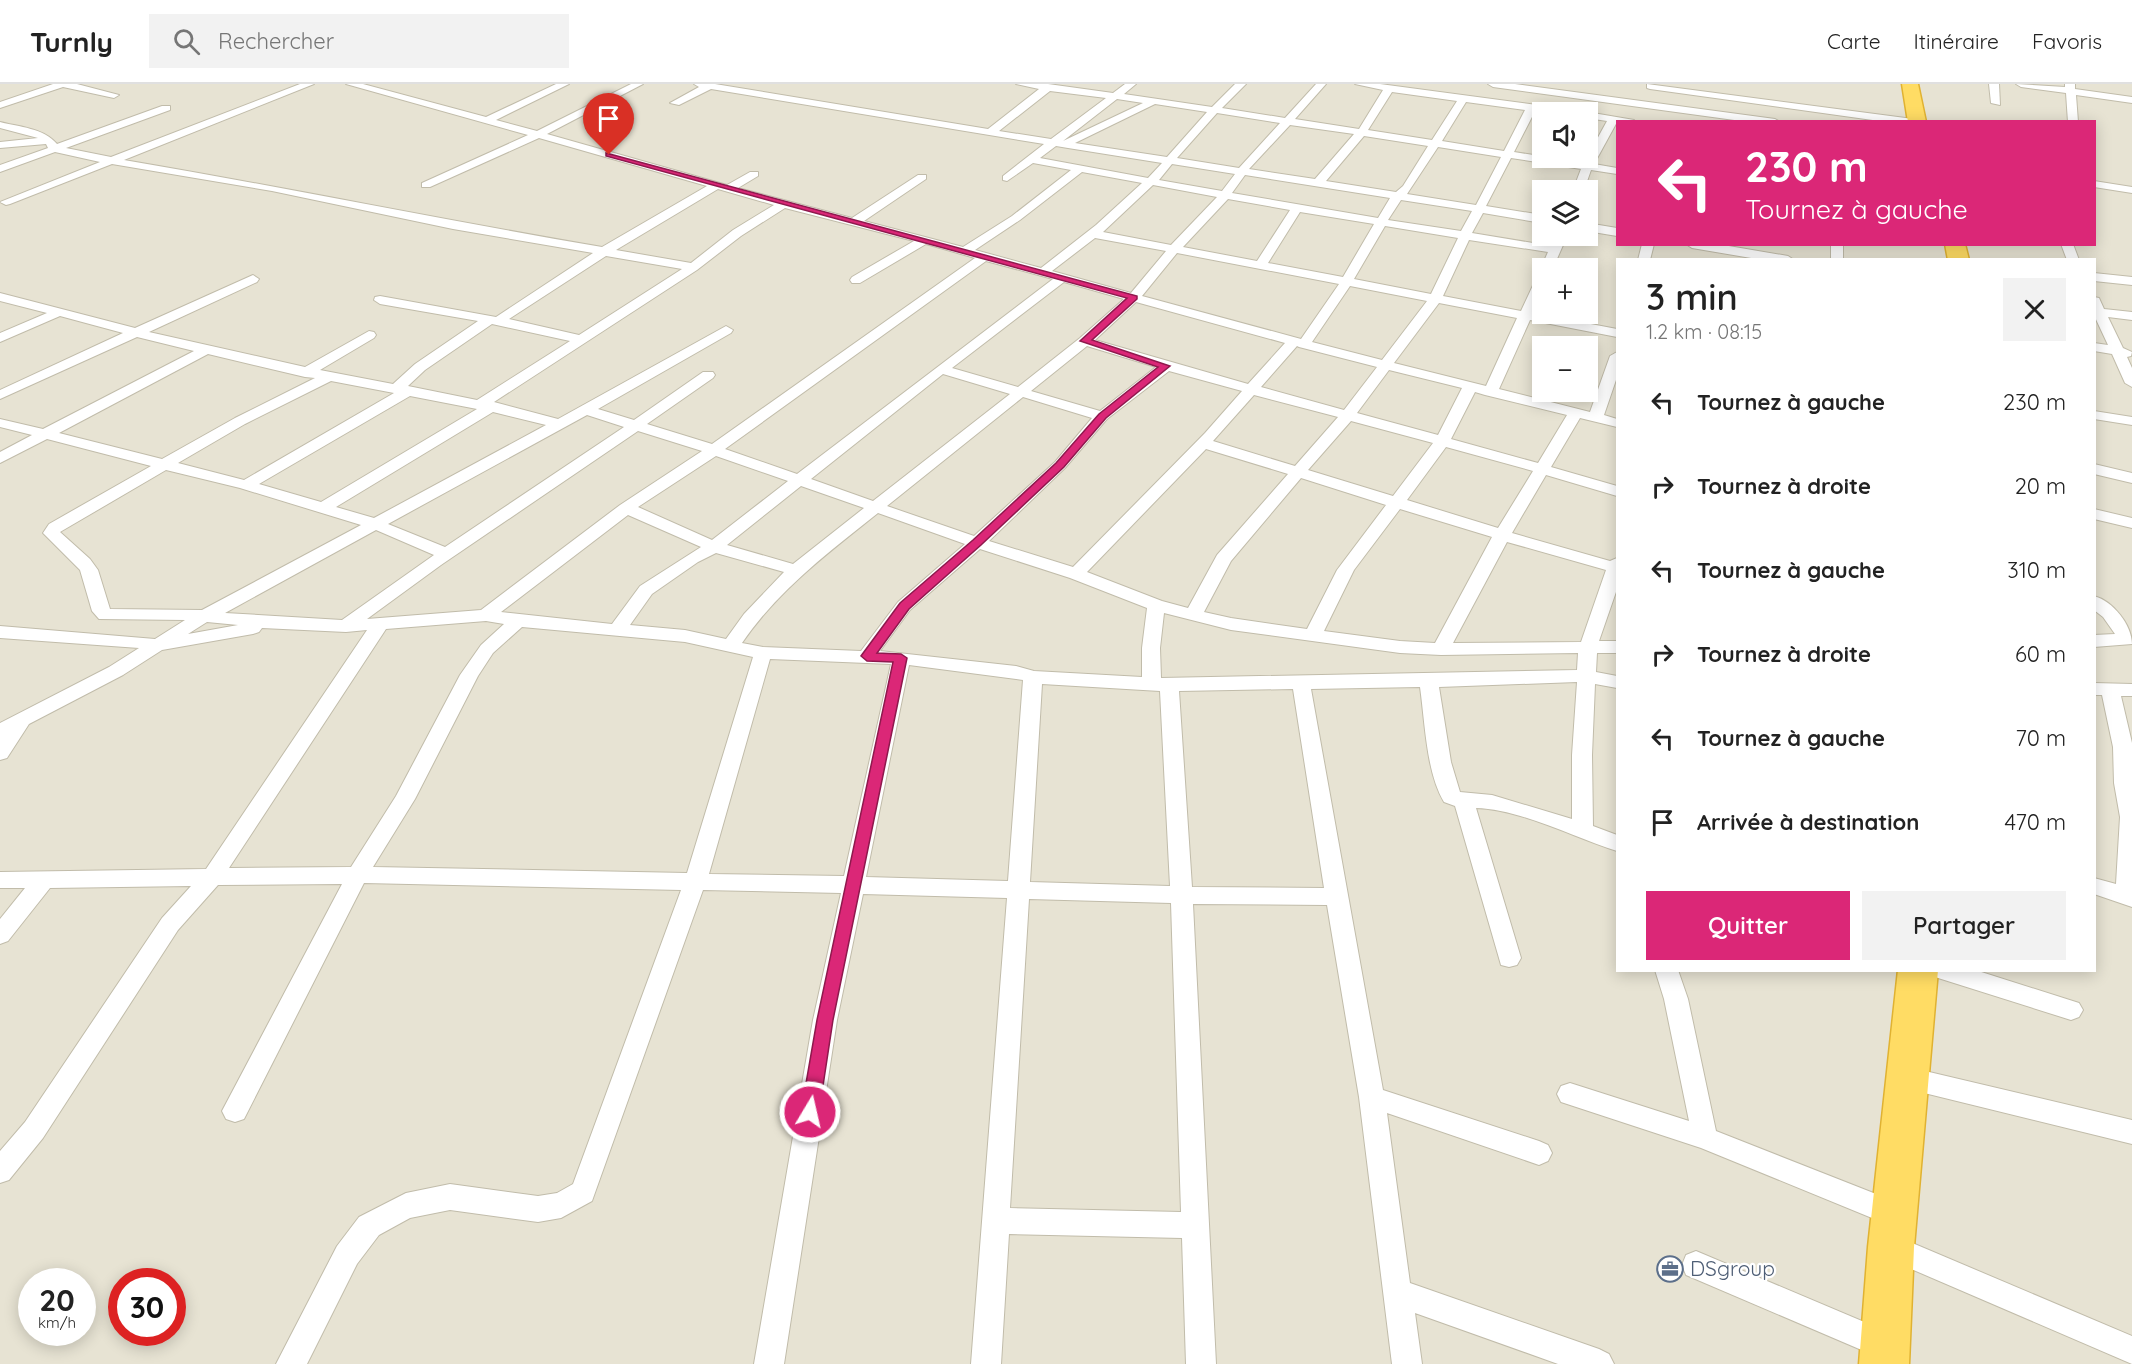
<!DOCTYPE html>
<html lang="fr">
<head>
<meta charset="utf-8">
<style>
  body { margin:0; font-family:Quicksand,sans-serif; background:#f2f2f2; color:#222; height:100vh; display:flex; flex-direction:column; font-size:22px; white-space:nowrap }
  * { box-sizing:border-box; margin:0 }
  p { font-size:20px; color:#767676 }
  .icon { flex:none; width:33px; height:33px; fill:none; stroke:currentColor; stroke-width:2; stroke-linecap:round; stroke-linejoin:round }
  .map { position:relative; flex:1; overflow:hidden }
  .panel { position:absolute; left:1616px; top:174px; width:480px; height:714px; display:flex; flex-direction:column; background:#fff; border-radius:0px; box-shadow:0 3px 15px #0003 }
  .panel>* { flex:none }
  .guide { position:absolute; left:1616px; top:36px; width:480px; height:126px; border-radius:0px; box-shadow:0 3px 15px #0003; background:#db2777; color:#fff; overflow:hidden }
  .tools { position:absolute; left:1532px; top:18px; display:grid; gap:12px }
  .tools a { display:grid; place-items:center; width:66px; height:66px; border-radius:0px; background:#fff; box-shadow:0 3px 15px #0003; font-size:30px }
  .speed { position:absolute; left:18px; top:1184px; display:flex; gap:12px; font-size:30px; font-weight:700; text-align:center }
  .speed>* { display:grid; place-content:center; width:78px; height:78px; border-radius:50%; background:#fff; box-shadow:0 3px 15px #0003; line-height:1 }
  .speed small { font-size:15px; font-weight:400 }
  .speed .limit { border:9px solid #d22; background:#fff; color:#111 }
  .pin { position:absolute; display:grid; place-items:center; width:51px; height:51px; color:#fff; margin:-62px -26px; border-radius:50% 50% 50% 0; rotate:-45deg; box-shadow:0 0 6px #0007 }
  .pin .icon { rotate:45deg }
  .me { position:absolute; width:66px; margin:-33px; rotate:9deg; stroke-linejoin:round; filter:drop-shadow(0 0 4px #0008) }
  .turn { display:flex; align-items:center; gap:21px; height:126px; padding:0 30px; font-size:27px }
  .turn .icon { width:78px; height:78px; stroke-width:2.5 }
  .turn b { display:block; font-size:42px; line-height:51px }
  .round { display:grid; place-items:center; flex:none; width:63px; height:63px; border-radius:0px; background:#f2f2f2 }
  .summary { display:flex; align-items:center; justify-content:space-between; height:102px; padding:0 30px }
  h1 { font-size:36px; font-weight:600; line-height:45px }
  .action { display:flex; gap:12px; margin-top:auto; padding:12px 30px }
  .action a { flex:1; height:69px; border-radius:0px; background:#db2777; color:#fff; font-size:24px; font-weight:600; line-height:69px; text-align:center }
  .action a+a { background:#f2f2f2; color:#222 }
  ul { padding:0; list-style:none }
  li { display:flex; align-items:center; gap:18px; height:84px; padding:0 30px }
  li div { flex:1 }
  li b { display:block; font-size:22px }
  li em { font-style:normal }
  header { display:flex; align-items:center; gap:36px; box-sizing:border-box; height:84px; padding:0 30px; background:#fff; border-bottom:2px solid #e0e0e0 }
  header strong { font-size:28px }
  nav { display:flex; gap:33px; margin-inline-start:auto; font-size:21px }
  .search { width:420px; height:54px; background:#f2f2f2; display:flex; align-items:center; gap:15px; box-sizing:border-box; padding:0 21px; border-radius:0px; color:#767676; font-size:22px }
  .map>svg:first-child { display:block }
  .residential { fill:#e7e3d3; fill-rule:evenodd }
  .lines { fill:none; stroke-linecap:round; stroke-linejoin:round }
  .street-casing { stroke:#c1bcaa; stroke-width:2 }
  .highway-casing { stroke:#e0b232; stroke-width:3 }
  .street { fill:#fff; fill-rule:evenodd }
  .highway { fill:#ffdc64; fill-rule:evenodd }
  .route { fill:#db2777; stroke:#8e194d; stroke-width:1.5 }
  .labels { text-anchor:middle; stroke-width:4.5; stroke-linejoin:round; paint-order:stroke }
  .near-service-label { font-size:21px; fill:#4e5e75; stroke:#fff; text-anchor:start }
</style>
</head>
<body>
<header>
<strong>Turnly</strong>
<div class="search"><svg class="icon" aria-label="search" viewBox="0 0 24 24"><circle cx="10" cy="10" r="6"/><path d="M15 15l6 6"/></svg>Rechercher</div>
<nav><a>Carte</a><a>Itinéraire</a><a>Favoris</a></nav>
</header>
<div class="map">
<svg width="2132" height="1280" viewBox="0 0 2132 1280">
  <rect width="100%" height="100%" fill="#f3f0e5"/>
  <path class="residential" d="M0,0H2132V1280H0ZM1542,28H1587V74H1542ZM1617,38H2094V160H1617ZM1542,106H1587V152H1542ZM1617,176H2094V886H1617ZM1542,184H1587V230H1542ZM1542,262H1587V308H1542ZM32,1197H82V1248H32ZM122,1197H172V1248H122Z"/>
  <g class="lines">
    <g class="street-casing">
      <g id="street">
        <path d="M53,0H77L119,11L114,14L63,3L0,24V18Z"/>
        <path d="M300,0H314L124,76C284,103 443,136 602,163L707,102L539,54L430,103H422V99L528,51L346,0H363L486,33L556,0H569L496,36L537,47L631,0H643L547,50L727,101L750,88H758V92L738,104L852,134L918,91H926V95L864,137L963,163L1012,132L1071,86L1033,79L1007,97L1003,96V92L1044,60L711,5L679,21L670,19L699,3L694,0H715L988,45L1039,5L1016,0H1048L1113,9L1125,0H1136L1124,10L1212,23L1235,0H1246L1222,24L1285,34L1316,0H1326L1295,35L1359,45L1383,6L1355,0H1380L1574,26L1575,28L1535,27L1514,68L1584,79L1607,37L1587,34V28H1585H1587L1634,36L1635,38H1617L1594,80L1617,84V90L1591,86L1584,106H1573L1581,85L1511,74L1486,122L1542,131V139L1483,129L1472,149L1551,162L1555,152H1567L1553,184H1541L1548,168L1469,156L1443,212L1521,227L1536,195L1542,191V209L1533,229L1617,245V253L1530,236L1499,305L1590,328L1610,272L1617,268V293L1604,331L1617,335V343L1580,334L1551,383L1617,402V412L1546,391L1512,449L1610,477L1617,474V505L1599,557H1617V569H1597L1596,588L1617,592V604L1595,600L1592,671L1593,742L1617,751V767C1575,754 1520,725 1476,724L1521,874L1517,881L1509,883L1501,881L1455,722L1444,718C1426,688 1425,638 1420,603L1311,605L1383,1006L1539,1057L1548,1061L1552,1069L1548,1077L1539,1081L1387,1029L1410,1199L1599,1265L1609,1270L1614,1280H1558L1415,1229L1422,1280H1392L1359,1013L1327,821L1193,820L1216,1280H1186L1182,1154L1009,1150L1001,1280H971L1007,814L863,810L837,936L784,1280H754L813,936L841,809L703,806L592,1117L561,1134L538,1138L450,1126L410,1134L379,1151L357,1180L307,1280H276L337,1162L359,1133L406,1109L450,1100L538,1112L557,1109L573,1100L681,806L364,799L244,1035L235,1038L226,1035L222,1027L342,800L218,801L178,846L43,1054L9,1096L0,1099V1067L25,1038L162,834L191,802L50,804L8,857L0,860V835L25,804H0V788L206,785L367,546L346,548L262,544L259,548L253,550L162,566L123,591L29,640L7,674L0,676V639L109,583L139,564L0,554V542L155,555L185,536L99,535L92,527L80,486L43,449L49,440L151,382L47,355L0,379V368L32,351L0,343V335L43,345L194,267L137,253L0,315V306L123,249L60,232L0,258V249L47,229L0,217V209L135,244L253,191L259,195L257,198L149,248L305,283L369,247L374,248L376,251L374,254L320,286L393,300L415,280L478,237L380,220L374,216L375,213L380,212L496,233L593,169L453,145L272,107L112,80L10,120L6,121L0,118L100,78L55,68L0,88V81L48,64L46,60L0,64V58L38,54L0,44V38C19,43 44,44 57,60L162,22H170V26L66,64L111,73ZM1050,7L1106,14L1051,55L999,47ZM1392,8L1457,17L1432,56L1368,46ZM1117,15L1143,19L1063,57ZM1466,18L1525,26L1504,67L1442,57ZM1155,20L1207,28L1167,73L1075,59ZM1217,29L1280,39L1239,84L1177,74ZM1290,41L1354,50L1315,95L1249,85ZM1364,52L1428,62L1403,102L1396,108L1326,97ZM1056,62L1068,64L1162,79L1148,94L1040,74ZM1438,63L1501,73L1476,121L1407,110ZM1172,80L1235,90L1222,107L1159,96ZM1082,88L1142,99L1096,141L1041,184L975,166L1020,136ZM1245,91L1390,114L1378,134L1232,109ZM1153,101L1217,113L1171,161L1103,148ZM718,105L774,121L733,146L691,179L616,166ZM1228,115L1290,126L1257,177L1183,163ZM1401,116L1472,127L1461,147L1388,136ZM785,124L914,157L852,193L850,196L852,199H860L926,160L975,174L712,360L647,340L713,294L715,291L713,288H703L634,336L598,325L731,249L733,246L726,242L558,335L494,318L697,186L741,152ZM1300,128L1374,140L1343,193L1268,179ZM1385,142L1458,154L1431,210L1354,195ZM1095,154L1166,167L1131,209L1052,187ZM1177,169L1339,200L1301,255L1142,212ZM606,172L682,185L579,251L509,235ZM986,177L1053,195L797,390L725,365ZM1064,198L1124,215L1080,254L1018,303L952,284ZM1350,202L1427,217L1382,276L1312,258ZM1136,218L1285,259L1248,300L1095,256ZM1439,219L1517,234L1486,302L1394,279ZM492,240L570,257L477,316L408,302L425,286ZM1087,262L1156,283L1100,327L1031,307ZM1297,262L1299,263L1377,283L1344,326L1261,303ZM208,270L305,293L315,294L235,334L162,375L59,349ZM1389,286L1462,304L1438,351L1357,329ZM1169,287L1242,307L1205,349L1073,483L989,457L1065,384L1107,335ZM943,290L1010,310L873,417L811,395ZM331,297L394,309L244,396L178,379L245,340ZM1475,308L1485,311L1567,331L1538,379L1451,355ZM1254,311L1338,333L1295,382L1213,357ZM410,312L477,325L321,418L259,400ZM1023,313L1092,334L1055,378L974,452L887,422ZM493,328L546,341L374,434L336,423ZM587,331L624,343L445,463L388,440ZM1351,337L1433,359L1393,412L1308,386ZM638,347L702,367L620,421L481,526L367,535L441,481ZM1446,363L1533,387L1498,444L1407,416ZM1206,365L1288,390L1217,471L1188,524L1162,517L1087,488ZM716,372L788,397L712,456L638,423ZM166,386L240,404L361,441L202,526L110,525L98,486L90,475L60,448ZM1301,394L1386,421L1337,486L1307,545L1231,534L1204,528L1231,477ZM801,402L864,424L793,480L727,461ZM1400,425L1492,453L1435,559L1400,557L1324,547L1354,486ZM878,429L965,460L898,518L861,567L763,563L742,559C778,506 828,469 878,429ZM628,431L701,463L640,502L612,540L501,528ZM376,446L434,471L342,536L225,529ZM1507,458L1606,486L1581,558L1453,559ZM980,465L1070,494L1147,524L1142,564V593L1034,587L1016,582L880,567L910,526ZM716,469L784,488L744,530L726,555L685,546L630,541L652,510L698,478ZM1164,529L1231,546L1400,569L1441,571L1578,569L1577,586L1161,594L1160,564ZM486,537L504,540L481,561L460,591L396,712L351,783L229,784L386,545ZM207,538L238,541L188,550ZM522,543L685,558L753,573L687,789L373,783L415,715L478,592L493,569ZM770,575L891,580L844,792L709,790ZM909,581L1023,596L1008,797L866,793ZM1577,598L1572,671V735L1492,711L1460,708L1451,678L1439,603ZM1042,600L1160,607L1170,802L1030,798ZM1293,605L1324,804L1192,803L1179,607ZM1029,815L1171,819L1181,1128L1010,1124Z"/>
        <path d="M1488,0H1515L1775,35L1780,38H1749L1493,3Z"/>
        <path d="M1647,0L1913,35L1918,38H1887L1650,5L1647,4Z"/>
        <path d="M1989,0H1999L2000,21L1991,19Z"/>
        <path d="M2016,0L2065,3V0H2075V5L2132,13V19L2076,11L2078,38H2068L2066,9L2021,3Z"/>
        <path d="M2094,97L2132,103V109L2094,103Z"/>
        <path d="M1587,139L1617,144V152L1587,147Z"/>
        <path d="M1642,160H1654L1650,176H1638Z"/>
        <path d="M1686,160H1717L1788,172L1794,176H1763L1692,164Z"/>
        <rect x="1831" y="160" width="12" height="16"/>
        <path d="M2061,160H2073L2079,176H2067Z"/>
        <path d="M2094,189L2132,193V201L2094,197Z"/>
        <path d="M2094,213L2099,214L2104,225L2132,228V236L2108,233L2123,264L2132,268L2131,272L2127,273L2132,284V303L2125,299L2112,270L2094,267V259L2108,261L2094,231Z"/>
        <path d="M2094,327L2132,333V341L2094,335Z"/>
        <path d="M2094,380L2132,389V399L2094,390Z"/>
        <path d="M2094,425L2132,434V444L2094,435Z"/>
        <path d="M2094,512C2113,517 2132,541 2132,560L2094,563V551L2115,550L2103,533L2094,526Z"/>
        <path d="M2094,599L2132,600V612H2121L2132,659V823L2094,810V794L2116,800L2120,733L2114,699L2113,663L2102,611H2094Z"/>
        <path d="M1655,886H1678L1688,915L1716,1047L1904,1121L1908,1130L1904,1139L1894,1143L1701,1064L1561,1018L1557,1010L1561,1002L1570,999L1689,1037L1664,915Z"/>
        <path d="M1932,886H1975L2079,919L2083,926L2079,933L2071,936L1935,893Z"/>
        <path d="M1908,983L2132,1036V1060L1908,1005L1899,1002L1896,994L1899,986Z"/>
        <path d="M1891,1150L2132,1252V1280L1881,1172L1877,1163L1881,1154Z"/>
        <path d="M1696,1167L1895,1251L1900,1261L1895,1271L1885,1276L1686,1191L1682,1181L1686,1171Z"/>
      </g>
    </g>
    <g class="highway-casing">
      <g id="highway">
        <path d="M1902,0H1918L1926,38H1908Z"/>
        <path d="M1945,160H1965L1969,176H1948Z"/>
        <path d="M1898,886H1938L1914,1163L1909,1280H1859L1868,1163Z"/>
      </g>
    </g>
    <use href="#street" class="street"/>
    <use href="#highway" class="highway"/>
  </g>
  <path class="route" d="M606,69L1137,212V215L1092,256L1170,282L1106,334L1064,383L981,461L909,525L877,569L901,570L907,574L833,936L819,1028L816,1033L810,1035L804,1033L801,1028L817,936L893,578L867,577L861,572L900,519L973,456L1056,379L1099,330L1158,283L1080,257L1127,214L606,72Z"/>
  <defs>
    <g id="office-ring" transform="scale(1.35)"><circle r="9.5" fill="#fff" stroke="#5c6f8a" stroke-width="1.5"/><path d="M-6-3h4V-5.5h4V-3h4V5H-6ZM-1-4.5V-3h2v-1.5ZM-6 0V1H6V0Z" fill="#5c6f8a"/></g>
  </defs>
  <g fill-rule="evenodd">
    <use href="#office-ring" x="1670" y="1185"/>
  </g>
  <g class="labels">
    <g class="near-service-label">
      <text x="1690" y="1192">DSgroup</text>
    </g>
  </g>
</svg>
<div class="tools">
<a><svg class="icon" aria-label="sound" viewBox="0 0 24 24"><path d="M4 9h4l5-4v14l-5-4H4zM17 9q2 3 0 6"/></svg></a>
<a><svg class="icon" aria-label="layers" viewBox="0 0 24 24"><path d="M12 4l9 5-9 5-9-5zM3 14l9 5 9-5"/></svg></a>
<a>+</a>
<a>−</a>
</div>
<div class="speed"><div>20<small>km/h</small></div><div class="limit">30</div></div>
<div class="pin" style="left:609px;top:71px;background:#d93025"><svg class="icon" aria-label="arrive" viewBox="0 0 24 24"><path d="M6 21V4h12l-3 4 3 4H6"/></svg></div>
<svg class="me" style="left:810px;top:1028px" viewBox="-20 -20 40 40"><circle r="17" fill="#db2777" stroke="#fff" stroke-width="3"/><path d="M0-11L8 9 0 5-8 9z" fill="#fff"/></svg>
<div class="guide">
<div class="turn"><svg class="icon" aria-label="left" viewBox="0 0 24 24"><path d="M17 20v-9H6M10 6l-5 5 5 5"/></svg><div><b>230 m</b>Tournez à gauche</div></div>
</div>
<section class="panel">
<div class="summary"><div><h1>3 min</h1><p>1.2 km · 08:15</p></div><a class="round"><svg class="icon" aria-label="close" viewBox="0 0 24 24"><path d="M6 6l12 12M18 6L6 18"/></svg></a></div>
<ul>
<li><svg class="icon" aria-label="left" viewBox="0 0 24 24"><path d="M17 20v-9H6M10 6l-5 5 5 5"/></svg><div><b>Tournez à gauche</b></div><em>230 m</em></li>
<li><svg class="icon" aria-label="right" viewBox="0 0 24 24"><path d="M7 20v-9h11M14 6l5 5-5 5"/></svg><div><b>Tournez à droite</b></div><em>20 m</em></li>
<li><svg class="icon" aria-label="left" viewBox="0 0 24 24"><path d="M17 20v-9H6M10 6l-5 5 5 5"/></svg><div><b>Tournez à gauche</b></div><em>310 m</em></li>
<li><svg class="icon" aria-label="right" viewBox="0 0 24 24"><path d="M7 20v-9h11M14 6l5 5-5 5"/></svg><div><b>Tournez à droite</b></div><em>60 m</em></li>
<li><svg class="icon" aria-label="left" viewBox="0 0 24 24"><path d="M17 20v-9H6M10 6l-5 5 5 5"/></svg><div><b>Tournez à gauche</b></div><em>70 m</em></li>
<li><svg class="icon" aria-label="arrive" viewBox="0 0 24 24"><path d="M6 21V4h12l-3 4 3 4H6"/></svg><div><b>Arrivée à destination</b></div><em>470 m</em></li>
</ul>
<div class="action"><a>Quitter</a><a>Partager</a></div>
</section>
</div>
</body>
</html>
